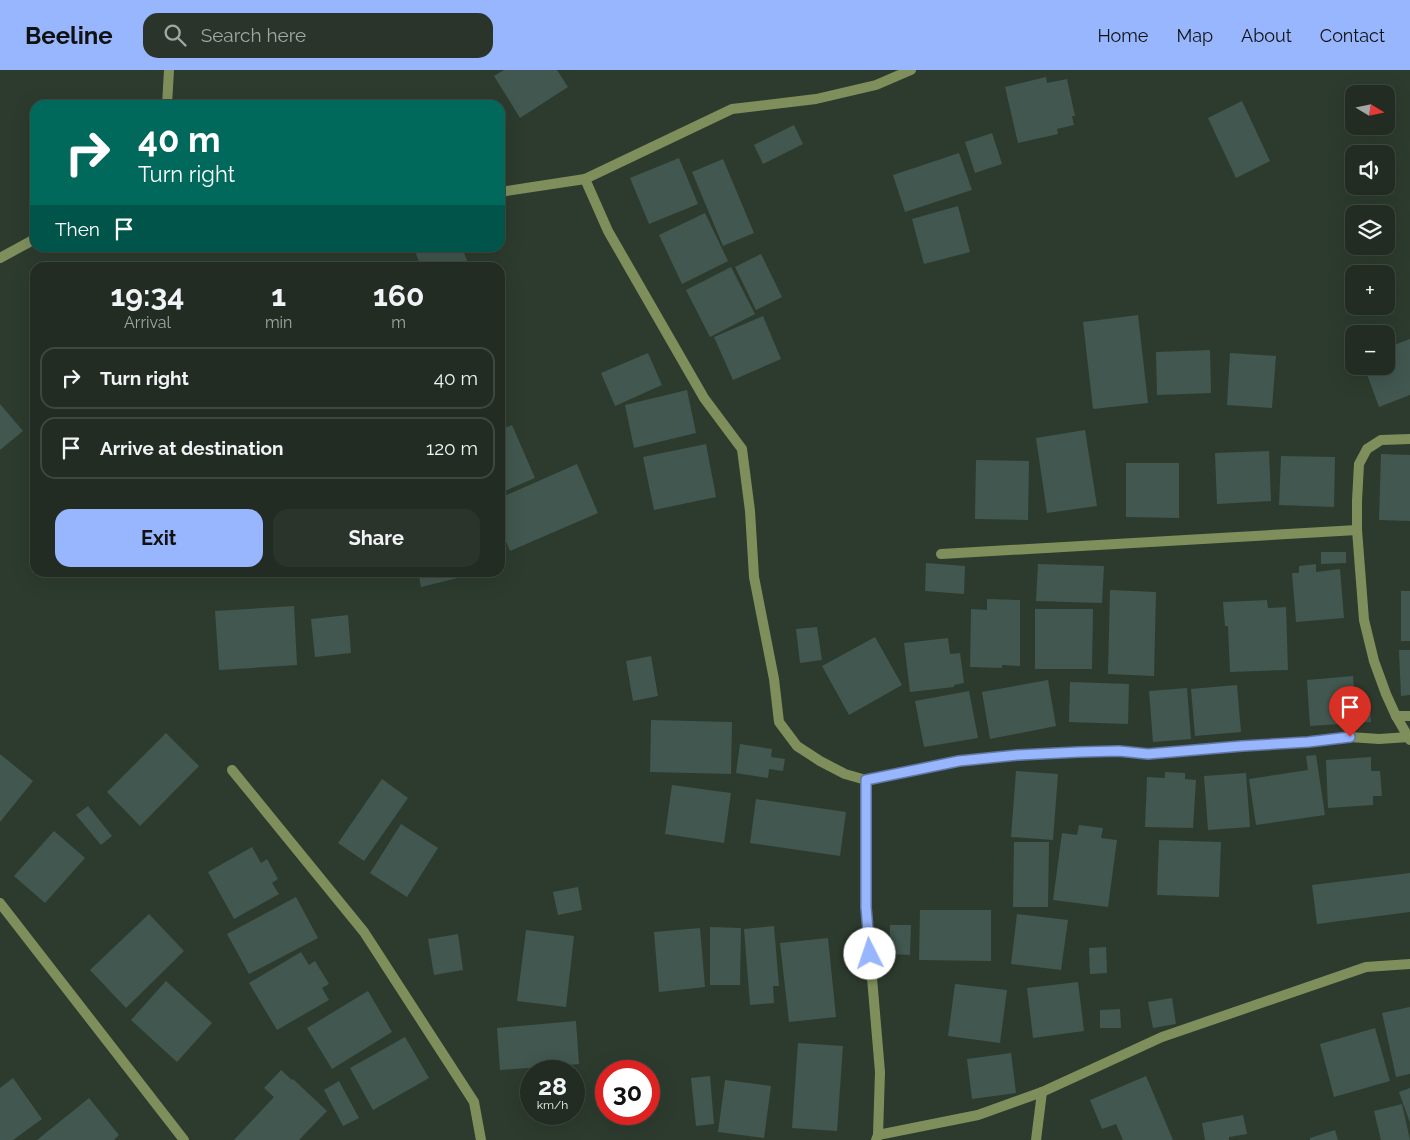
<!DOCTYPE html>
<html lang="en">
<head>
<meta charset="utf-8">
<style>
  body { margin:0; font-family:Raleway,sans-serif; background:#2a342a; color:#f1f3f6; height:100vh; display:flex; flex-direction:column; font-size:19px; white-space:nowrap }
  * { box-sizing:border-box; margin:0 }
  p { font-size:16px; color:#a2a7a5 }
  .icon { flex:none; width:28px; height:28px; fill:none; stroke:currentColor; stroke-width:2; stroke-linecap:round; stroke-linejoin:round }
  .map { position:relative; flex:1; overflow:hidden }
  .sheet { position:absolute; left:30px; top:192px; width:475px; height:315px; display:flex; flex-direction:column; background:#222c22; border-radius:15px; box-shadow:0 5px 20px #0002,0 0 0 1px #3f4840 }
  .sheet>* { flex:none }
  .hud { position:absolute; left:30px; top:30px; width:475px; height:152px; border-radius:15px; box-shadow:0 5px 20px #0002,0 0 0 1px #3f4840; background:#00695c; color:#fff; overflow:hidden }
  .needle { width:32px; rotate:100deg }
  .fabs { position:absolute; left:1345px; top:15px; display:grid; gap:10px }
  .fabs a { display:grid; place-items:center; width:50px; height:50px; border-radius:10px; background:#222c22; box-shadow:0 5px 20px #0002,0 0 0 1px #3f4840; font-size:25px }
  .speed { position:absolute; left:520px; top:990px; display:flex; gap:10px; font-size:25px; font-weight:700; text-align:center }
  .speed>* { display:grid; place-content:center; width:65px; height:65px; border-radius:50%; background:#222c22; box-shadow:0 5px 20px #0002,0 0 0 1px #3f4840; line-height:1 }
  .speed small { font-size:12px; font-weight:400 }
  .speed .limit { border:8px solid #d22; background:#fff; color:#111 }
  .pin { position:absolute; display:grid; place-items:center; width:42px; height:42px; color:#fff; margin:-51px -21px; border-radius:50% 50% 50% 0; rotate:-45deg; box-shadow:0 0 5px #0007 }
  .pin .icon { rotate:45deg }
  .me { position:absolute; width:55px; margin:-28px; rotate:356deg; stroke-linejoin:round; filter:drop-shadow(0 0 4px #0008) }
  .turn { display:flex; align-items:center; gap:18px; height:105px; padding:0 25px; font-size:22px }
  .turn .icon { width:65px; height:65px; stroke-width:2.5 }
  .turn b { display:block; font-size:35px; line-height:42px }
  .then { display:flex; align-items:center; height:48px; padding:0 25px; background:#0003; gap:10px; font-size:19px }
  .eta { display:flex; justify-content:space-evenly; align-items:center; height:85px; text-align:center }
  .eta b { font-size:30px; font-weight:700; line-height:35px }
  .cta { display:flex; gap:10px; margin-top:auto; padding:10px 25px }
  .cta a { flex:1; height:58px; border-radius:15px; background:#97b6fd; color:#111; font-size:20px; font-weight:700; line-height:58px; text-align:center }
  .cta a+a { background:#2a342a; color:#f1f3f6 }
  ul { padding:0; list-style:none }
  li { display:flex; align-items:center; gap:15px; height:62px; margin:0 10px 8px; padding:0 15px; border:2px solid #3f4840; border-radius:15px }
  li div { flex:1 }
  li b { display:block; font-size:19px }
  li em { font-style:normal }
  header { display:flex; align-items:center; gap:30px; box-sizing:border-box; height:70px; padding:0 25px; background:#97b6fd; color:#111 }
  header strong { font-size:24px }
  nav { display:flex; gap:28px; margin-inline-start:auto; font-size:18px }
  .search { width:350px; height:45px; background:#2a342a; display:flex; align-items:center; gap:12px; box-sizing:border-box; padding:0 18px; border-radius:15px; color:#a2a7a5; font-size:19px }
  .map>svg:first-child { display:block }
  .building { fill:#41574f }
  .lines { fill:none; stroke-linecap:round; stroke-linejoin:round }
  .street { stroke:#7f8f5c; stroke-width:10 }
  .route-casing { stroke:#6276a4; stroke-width:12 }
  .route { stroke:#97b6fd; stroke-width:9 }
</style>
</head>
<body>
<header>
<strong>Beeline</strong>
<div class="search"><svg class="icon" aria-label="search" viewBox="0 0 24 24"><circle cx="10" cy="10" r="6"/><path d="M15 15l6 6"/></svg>Search here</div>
<nav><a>Home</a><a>Map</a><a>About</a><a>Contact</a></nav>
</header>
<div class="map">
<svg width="1410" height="1070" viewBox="0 0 1410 1070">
  <rect width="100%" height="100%" fill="#2d3b2e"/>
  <g class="building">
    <path d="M504,0H557L568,17L520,48L494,6Z"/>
    <path d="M1046,7L1047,13L1067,9L1075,46H1072L1074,55L1057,59L1058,64L1018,73L1005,17Z"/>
    <path d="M1242,31L1270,91L1236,108L1208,48Z"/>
    <path d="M794,55L803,74L763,94L754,75Z"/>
    <path d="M992,63L1002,94L975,103L965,72Z"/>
    <path d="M959,83L972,120L905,142L893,105Z"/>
    <path d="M679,88L698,134L649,154L630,108Z"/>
    <path d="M723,89L754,163L723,176L692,102Z"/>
    <path d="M958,136L970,182L924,194L912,149Z"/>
    <path d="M705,143L728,191L682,214L659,165Z"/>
    <path d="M414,178H462L470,198H421Z"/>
    <path d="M761,184L782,227L756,240L735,197Z"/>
    <path d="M731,197L755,244L710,267L686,220Z"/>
    <path d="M1138,245L1148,333L1093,339L1083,252Z"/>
    <path d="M763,246L781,289L733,310L714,267Z"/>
    <path d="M1410,269V325L1379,337L1364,296H1386V278Z"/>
    <path d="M1210,280L1211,323L1157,325L1156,282Z"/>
    <path d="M648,283L662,315L615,336L601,303Z"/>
    <path d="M1230,283L1276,286L1272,338L1227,335Z"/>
    <path d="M687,320L696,363L634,378L625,335Z"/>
    <path d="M0,334L23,361L0,380Z"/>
    <path d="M512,355L535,408L500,423V360Z"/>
    <path d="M1085,360L1097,436L1047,443L1036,368Z"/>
    <path d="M706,374L716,427L654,440L643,387Z"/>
    <path d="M1269,381L1271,431L1217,434L1215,383Z"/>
    <path d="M1381,384L1410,385V451L1379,450Z"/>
    <path d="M1281,386L1335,387L1334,437L1279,435Z"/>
    <path d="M976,390L1029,391L1028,450L975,449Z"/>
    <path d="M1126,393H1179V448L1126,447Z"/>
    <path d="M577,394L598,443L510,481L500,456V428Z"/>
    <path d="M1321,482H1346V493L1321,494Z"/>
    <path d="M926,493L965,496L964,524L925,521Z"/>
    <path d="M1038,494L1104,496L1102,533L1036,531Z"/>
    <path d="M1316,494V502L1340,499L1344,548L1296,552L1292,503H1299V496Z"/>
    <path d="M418,502H478V503L421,517Z"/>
    <path d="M1110,520L1156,522L1154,606L1108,604Z"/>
    <rect x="1401" y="521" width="9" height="50"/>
    <path d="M987,529L1020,530V596L1002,595V598L970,597L971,539L987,540Z"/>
    <path d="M1267,530L1268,538L1286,537L1288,600L1230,602L1228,556H1225L1223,532Z"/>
    <path d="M294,536L297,595L219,600L215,541Z"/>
    <path d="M1035,539H1093L1092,599H1035Z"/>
    <path d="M348,545L351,583L315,587L311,549Z"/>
    <path d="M817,557L822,590L800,593L796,559Z"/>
    <path d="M875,567L902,615L849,645L822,596Z"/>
    <path d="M948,568L950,584L960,583L964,613L954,615V617L910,622L904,573Z"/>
    <path d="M1399,580H1410V625L1401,626Z"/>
    <path d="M651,586L658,626L633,631L626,591Z"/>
    <path d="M1353,606L1355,632L1370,631L1371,652L1310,656L1307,610Z"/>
    <path d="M1048,610L1056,656L990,669L982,622Z"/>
    <path d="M1070,612L1129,614L1128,654L1069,652Z"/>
    <path d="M1237,615L1241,662L1195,666L1191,619Z"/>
    <path d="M1187,618L1191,669L1153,672L1149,621Z"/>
    <path d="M969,621L978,668L924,677L915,631Z"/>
    <path d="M651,650L732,652L731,704L650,702Z"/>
    <path d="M166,663L199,696L140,756L107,722Z"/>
    <path d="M740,674L772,679L771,687L785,689L783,701L769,699L768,708L736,703Z"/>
    <path d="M0,684L33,711L0,752Z"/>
    <path d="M1316,685L1325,745L1256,755L1249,709L1308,700L1306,686Z"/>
    <path d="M1371,687V701H1380L1382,726H1373V735L1328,738L1326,690Z"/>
    <path d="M1016,701L1058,704L1053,770L1011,767Z"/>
    <path d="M1165,702L1185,703V709L1196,710L1193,758L1145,757L1147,707L1165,708Z"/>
    <path d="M1246,703L1250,757L1208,760L1204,706Z"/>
    <path d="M382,709L408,728L364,791L338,773Z"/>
    <path d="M672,715L731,723L724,773L665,764Z"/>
    <path d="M756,729L846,742L840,786L750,773Z"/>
    <path d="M88,736L112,766L101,775L76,745Z"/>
    <path d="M401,754L438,778L407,827L370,803Z"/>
    <path d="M1079,755L1103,758L1101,768L1117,770L1108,837L1053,830L1062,763L1077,765Z"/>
    <path d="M54,761L85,788L45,833L14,806Z"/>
    <path d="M1159,770L1221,772L1219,827L1157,825Z"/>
    <path d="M1014,772H1049L1048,837H1013Z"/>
    <path d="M252,777L261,793L267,789L278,809L272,813L279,824L234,849L208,802Z"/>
    <path d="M1410,803V842L1317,854L1312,815Z"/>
    <path d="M578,817L582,840L558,845L553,822Z"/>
    <path d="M296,827L318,868L249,904L227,864Z"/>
    <path d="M920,840H991V891L919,890Z"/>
    <path d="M149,844L184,881L126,938L90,900Z"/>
    <path d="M1017,844L1068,850L1061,900L1011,894Z"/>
    <path d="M890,855H911L910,885L890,884Z"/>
    <path d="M774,856L779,916H773L774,933L750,935L744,859Z"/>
    <path d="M710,857L741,858L740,915H710Z"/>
    <path d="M700,858L705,917L659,922L654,862Z"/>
    <path d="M526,860L574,866L566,937L517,931Z"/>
    <path d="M458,864L463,900L434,905L428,869Z"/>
    <path d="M828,868L836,947L789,952L780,873Z"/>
    <path d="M1106,877L1107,903L1090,904L1089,878Z"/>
    <path d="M301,882L309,895L315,891L329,914L322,918L329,930L277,960L249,913Z"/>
    <path d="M166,911L212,953L177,992L131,950Z"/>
    <path d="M1078,912L1084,961L1033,968L1027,918Z"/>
    <path d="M955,914L1007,920L1000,973L948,966Z"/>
    <path d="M368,921L392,962L332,999L307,958Z"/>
    <path d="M1172,928L1176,954L1153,958L1148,932Z"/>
    <path d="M1410,937V1004L1396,1007L1382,943Z"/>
    <path d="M1120,939L1121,958H1100V940Z"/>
    <path d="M576,951L579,994L500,1000L497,958Z"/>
    <path d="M1375,958L1390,1011L1334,1027L1320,974Z"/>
    <path d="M405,967L429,1008L373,1040L350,998Z"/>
    <path d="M798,973L843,976L837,1061L792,1058Z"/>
    <path d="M1011,983L1016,1023L972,1029L967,989Z"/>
    <path d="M281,1000L292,1010L293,1009L327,1041L299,1070H234L274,1027L264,1018Z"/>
    <path d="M710,1006L714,1054L696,1056L691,1008Z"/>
    <path d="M1146,1006L1173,1070H1123L1116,1054L1102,1059L1090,1030Z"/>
    <path d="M13,1008L42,1049L13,1070H0V1018Z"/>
    <path d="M725,1010L771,1016L764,1068L718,1062Z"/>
    <path d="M339,1011L359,1048L343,1056L324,1020Z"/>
    <path d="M1410,1018V1053L1399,1022Z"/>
    <path d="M89,1028L119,1065L114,1070H37Z"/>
    <path d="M1402,1034L1410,1070H1381L1374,1041Z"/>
    <path d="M1243,1045L1247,1064L1229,1067V1070H1205L1202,1053Z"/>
    <path d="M1335,1060L1338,1070H1310V1068Z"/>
  </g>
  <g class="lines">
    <g class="street">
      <path d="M167,35L169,0"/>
      <path d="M500,122L585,109"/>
      <path d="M0,188L35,169"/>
      <path d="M941,484L1357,460"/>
      <path d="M1396,646H1410"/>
      <path d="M1410,670L1396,646L1386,624L1374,591L1364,550L1357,460V431L1359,394L1367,379L1381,370L1410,369"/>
      <path d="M232,700L364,862L474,1032L481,1070"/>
      <path d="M866,710L959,691L1018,685L1079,682L1119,681L1148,684L1242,676L1308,672L1350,667L1379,669L1409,667"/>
      <path d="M0,833L184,1070"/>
      <path d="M878,1065L978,1045L1042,1022L1162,967L1366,897L1410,894"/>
      <path d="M876,1070L878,1065L880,1002L866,837V710L845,704L820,691L797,676L779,652L774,609L754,507L750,441L742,379L704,328L608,161L585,109L732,39L816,29L876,15L911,0"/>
      <path d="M1036,1070L1042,1022"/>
    </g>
  </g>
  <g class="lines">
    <g class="route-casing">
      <path id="route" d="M870,884L866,837V710L959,691L1018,685L1079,682L1119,681L1148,684L1242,676L1308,672L1350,667"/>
    </g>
    <use href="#route" class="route"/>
  </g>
</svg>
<div class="fabs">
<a><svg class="needle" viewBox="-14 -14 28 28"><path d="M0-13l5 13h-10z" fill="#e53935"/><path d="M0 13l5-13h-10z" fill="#a2a7a5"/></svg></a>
<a><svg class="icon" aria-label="sound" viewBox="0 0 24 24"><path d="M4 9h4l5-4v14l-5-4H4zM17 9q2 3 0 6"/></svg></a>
<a><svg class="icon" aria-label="layers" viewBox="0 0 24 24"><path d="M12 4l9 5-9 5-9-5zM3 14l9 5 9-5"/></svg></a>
<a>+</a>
<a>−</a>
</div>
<div class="speed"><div>28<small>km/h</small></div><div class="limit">30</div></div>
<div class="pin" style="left:1350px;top:667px;background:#d93025"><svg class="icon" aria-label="arrive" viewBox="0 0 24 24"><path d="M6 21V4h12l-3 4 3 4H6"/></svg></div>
<svg class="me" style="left:870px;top:884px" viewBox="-20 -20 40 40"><circle r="19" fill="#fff"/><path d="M0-13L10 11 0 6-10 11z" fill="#97b6fd"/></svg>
<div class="hud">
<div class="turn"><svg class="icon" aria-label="right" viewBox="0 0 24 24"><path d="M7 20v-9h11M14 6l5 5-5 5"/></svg><div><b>40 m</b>Turn right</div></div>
<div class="then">Then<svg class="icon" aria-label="arrive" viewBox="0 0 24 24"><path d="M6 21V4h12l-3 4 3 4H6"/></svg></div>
</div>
<section class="sheet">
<div class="eta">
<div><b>19:34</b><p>Arrival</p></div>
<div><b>1</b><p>min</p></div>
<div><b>160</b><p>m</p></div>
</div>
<ul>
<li><svg class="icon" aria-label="right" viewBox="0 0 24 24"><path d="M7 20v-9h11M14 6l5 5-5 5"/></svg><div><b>Turn right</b></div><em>40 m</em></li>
<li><svg class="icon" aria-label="arrive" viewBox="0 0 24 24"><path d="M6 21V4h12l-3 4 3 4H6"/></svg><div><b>Arrive at destination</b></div><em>120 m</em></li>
</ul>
<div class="cta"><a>Exit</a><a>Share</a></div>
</section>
</div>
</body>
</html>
